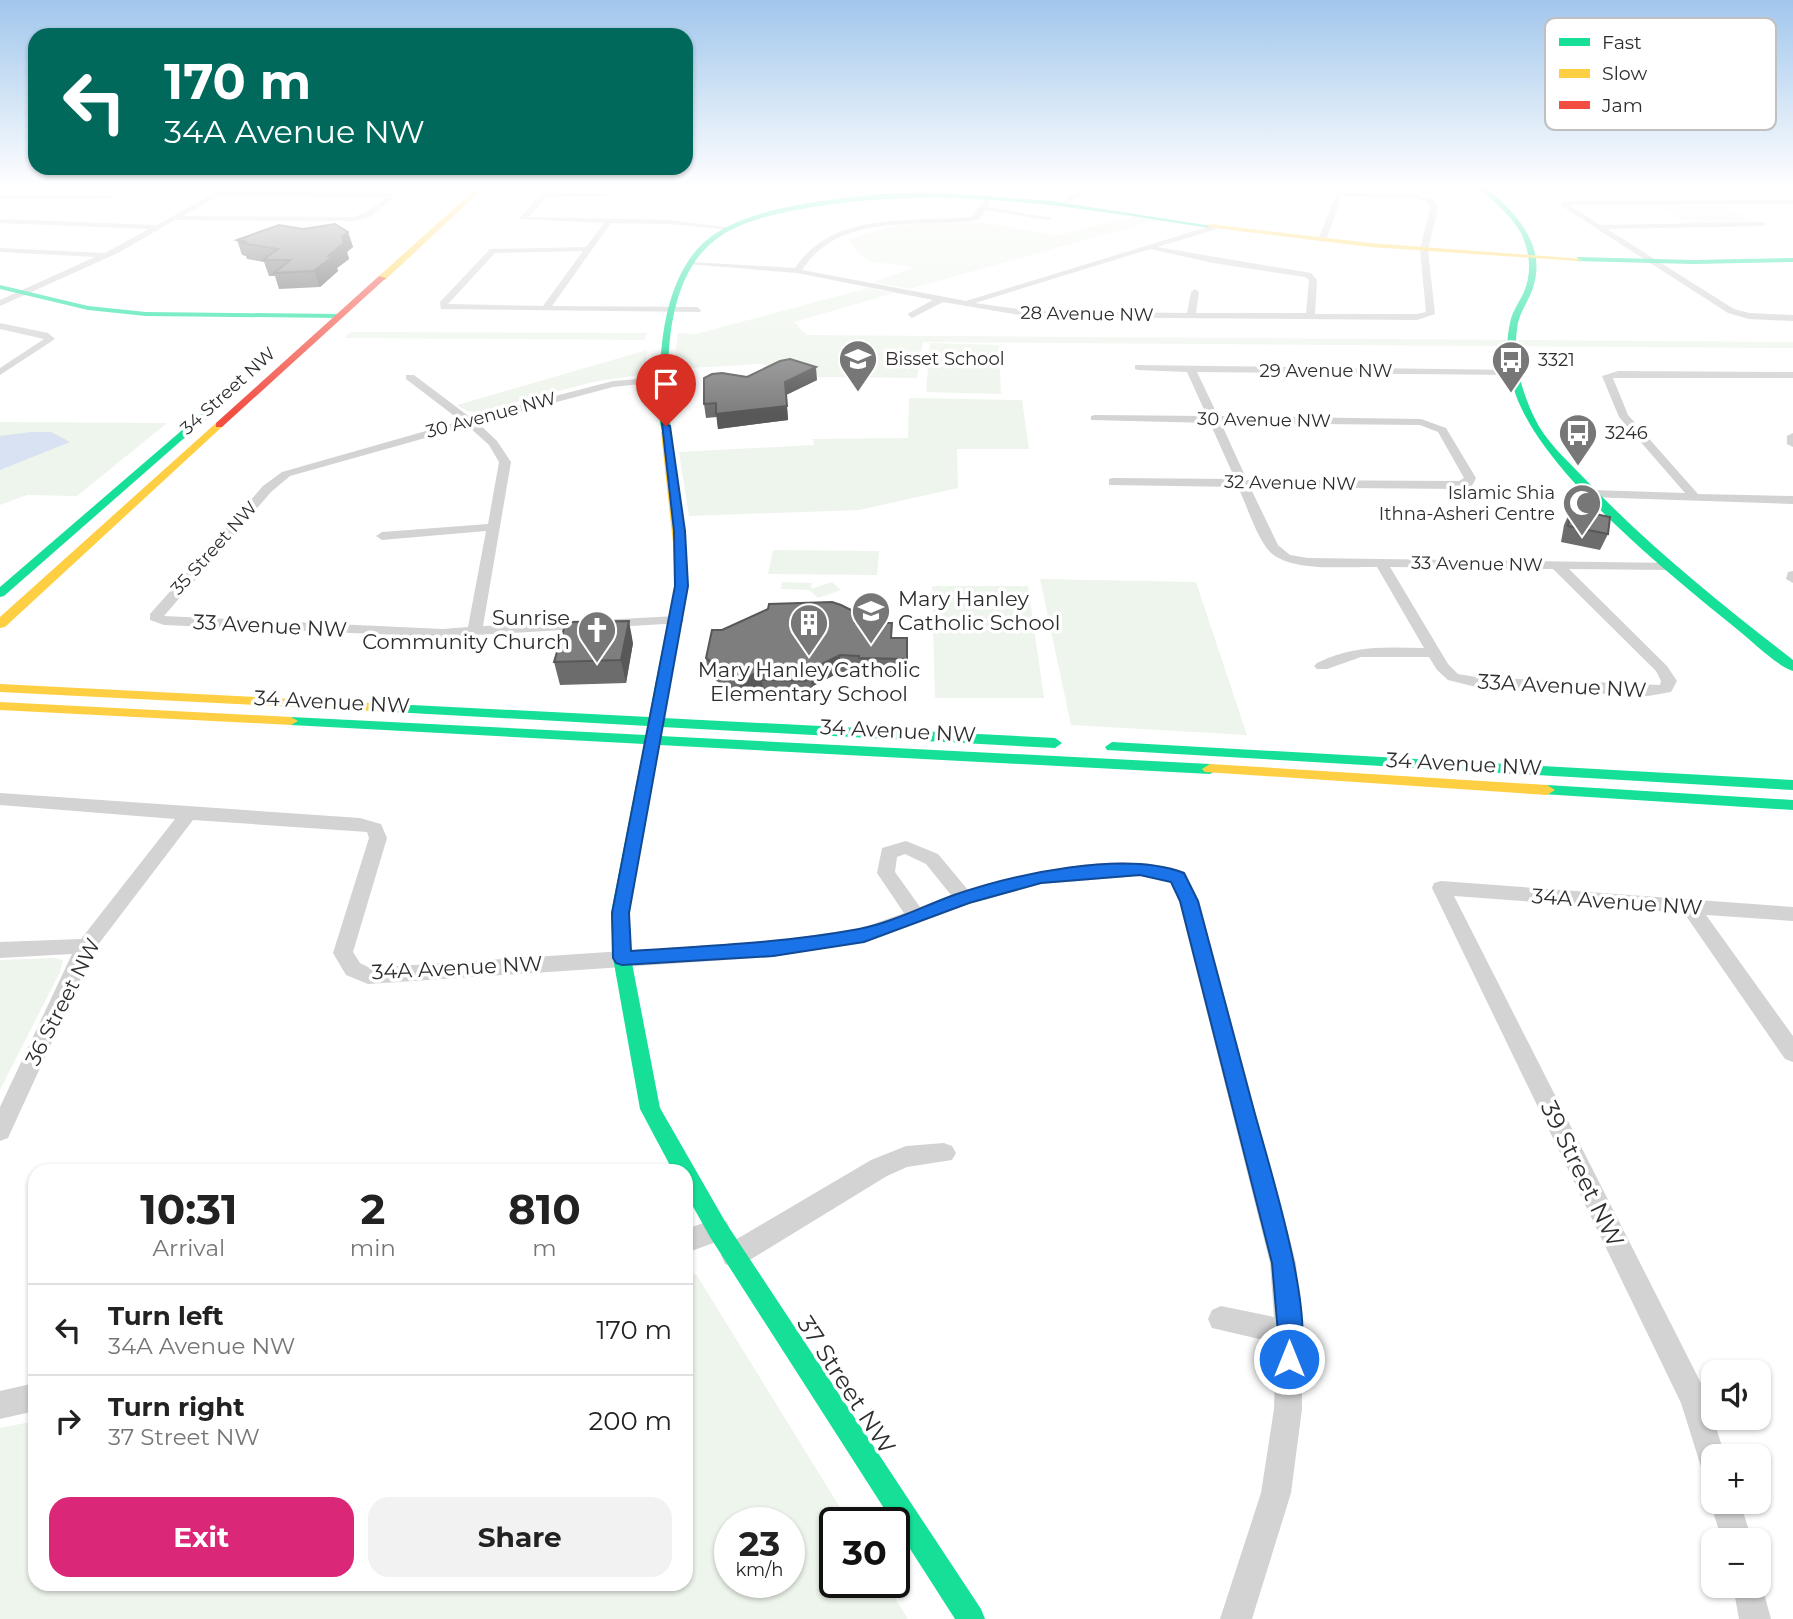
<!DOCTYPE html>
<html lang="en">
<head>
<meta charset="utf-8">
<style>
  body { margin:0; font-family:Montserrat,sans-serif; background:#f2f2f2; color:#222; height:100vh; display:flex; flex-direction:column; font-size:26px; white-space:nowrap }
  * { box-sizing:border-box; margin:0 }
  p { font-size:23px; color:#767676 }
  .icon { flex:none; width:38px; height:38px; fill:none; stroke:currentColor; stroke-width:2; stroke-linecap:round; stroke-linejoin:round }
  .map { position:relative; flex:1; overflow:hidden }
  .details { position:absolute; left:28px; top:1164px; width:665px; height:427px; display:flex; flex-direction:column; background:#fff; border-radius:21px; box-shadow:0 2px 5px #0004 }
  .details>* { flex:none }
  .hud { position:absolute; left:28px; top:28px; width:665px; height:147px; border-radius:21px; box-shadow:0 2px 5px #0004; background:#00695c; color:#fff; overflow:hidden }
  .tools { position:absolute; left:1701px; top:1360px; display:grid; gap:14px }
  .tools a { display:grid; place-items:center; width:70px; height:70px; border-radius:14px; background:#fff; box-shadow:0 2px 5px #0004; font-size:35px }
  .speed { position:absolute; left:714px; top:1507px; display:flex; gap:14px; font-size:35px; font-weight:700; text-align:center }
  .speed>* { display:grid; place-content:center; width:91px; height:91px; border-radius:50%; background:#fff; box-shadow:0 2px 5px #0004; line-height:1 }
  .speed small { font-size:18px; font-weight:400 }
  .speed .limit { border:4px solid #111; border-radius:10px; background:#fff; color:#111 }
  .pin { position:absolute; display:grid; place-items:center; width:60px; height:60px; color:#fff; margin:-72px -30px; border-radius:50% 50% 50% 0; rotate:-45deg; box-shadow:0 0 7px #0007 }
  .pin .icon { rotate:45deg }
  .me { position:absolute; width:77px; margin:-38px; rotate:0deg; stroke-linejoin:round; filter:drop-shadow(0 0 5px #0008) }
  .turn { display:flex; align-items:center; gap:24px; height:147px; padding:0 21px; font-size:32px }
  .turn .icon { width:91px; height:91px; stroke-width:2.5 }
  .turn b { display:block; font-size:49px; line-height:60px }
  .eta { display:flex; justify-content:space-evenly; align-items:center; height:119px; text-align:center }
  .eta b { font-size:42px; font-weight:700; line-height:49px }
  .cta { display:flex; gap:14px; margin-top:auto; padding:14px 21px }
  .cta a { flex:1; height:80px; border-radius:21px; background:#db2777; color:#fff; font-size:28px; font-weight:700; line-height:80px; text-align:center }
  .cta a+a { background:#f2f2f2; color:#222 }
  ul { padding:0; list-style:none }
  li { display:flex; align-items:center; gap:21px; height:91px; padding:0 21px; border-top:2px solid #e0e0e0 }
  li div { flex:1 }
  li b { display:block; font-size:26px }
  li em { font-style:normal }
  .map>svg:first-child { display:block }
  .green { fill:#eef5ec; fill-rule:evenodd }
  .water { fill:#d8e2f2 }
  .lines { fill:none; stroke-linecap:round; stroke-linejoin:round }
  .street { fill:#d3d3d3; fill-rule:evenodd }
  .fast { fill:#16e098; fill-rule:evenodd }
  .slow { fill:#ffcf43; fill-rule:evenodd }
  .jam { fill:#f24e42; fill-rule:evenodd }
  .wall { fill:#6c6c6c }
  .shaded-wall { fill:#585858 }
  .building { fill:#7e7e7e; stroke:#585858; stroke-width:2 }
  .route { fill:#1a73e8; stroke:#114b97; stroke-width:2 }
  .labels { text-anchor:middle; stroke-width:7; stroke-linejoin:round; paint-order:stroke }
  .far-street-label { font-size:18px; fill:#2e2e2e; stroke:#fff }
  .far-poi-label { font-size:18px; fill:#2e2e2e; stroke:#fff; text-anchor:start }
  .poi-label { font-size:21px; fill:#2e2e2e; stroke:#fff; text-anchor:start }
  .street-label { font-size:21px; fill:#2e2e2e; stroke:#fff }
  .near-street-label { font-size:24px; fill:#2e2e2e; stroke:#fff }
  .key { fill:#fff; stroke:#c0c0c0; stroke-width:2 }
  .key-label { font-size:19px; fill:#2e2e2e }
</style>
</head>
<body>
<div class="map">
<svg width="1793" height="1619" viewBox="0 0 1793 1619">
  <rect width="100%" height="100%" fill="#fff"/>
  <g class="green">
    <path d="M1655,204L1723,205L1757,223L1694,226Z"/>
    <path d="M1132,216L1157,220L909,289L873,282L916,267L872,262L862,257L848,240L889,226L932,222H983L1056,236Z"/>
    <path d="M868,288L894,293L794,322L807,335L1793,342V348L923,342L917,378L814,377L760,364L673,369L678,333L696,334Z"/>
    <path d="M351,332L647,333L644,340L344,338Z"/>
    <path d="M930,343L999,345L1001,394L926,392Z"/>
    <path d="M647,350L645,371L639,375L593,382L478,412L467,411L457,405Z"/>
    <path d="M909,398L1022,400L1029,449H957L958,488L859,510L689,516L679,452L814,445L813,439L908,438Z"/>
    <path d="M0,422L167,423L77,496L27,495L0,505Z"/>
    <path d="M773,550L879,551L877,575L768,574Z"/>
    <path d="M1040,579L1196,582L1247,735L1071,725Z"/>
    <path d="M782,582L812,583L811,589L832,582L841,590L818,598L809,590L781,589Z"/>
    <path d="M932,586H1028L1044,698H935Z"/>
    <path d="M54,958L63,960L60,972L0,1090V960Z"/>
    <path d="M696,1274L849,1522H835V1582H885L908,1619H0V1428L35,1421V1584H686V1277ZM730,1522H789V1582H730Z"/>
  </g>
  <path class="water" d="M31,432H51L70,442L0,470V436Z"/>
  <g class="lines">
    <g class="street">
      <path d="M217,186H223L221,192L391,193L394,198L370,217L354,221L175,220L118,253L0,306V300L95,257L0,252V248L105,253L149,229L0,223V219L157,225L214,193ZM218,196L388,197L364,213L354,217L183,216Z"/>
      <path d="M549,186H556L550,193L646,195L547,197L529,217L670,220L735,228L731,230L670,224L611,223L552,306L697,307L701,310L700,312L441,309L440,302L490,249L586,247L604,223L519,219ZM583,251L543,306L448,304L495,253Z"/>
      <path d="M910,186H917L922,193L917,194Z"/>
      <path d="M1088,186H1096L1068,203L1062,202Z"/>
      <path d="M990,193L995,194L987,207L1052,218L1048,220L985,210L980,219L972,221C914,227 839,213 802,270L966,301L1214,225L1217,229L1157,247L1311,273L1317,280L1315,314H1417L1426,312L1420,250L1430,208L1427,201L1413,198L1342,196L1326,240L1322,242L1318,240L1337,193L1413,194L1432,199L1438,208L1428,250L1435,314L1417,320L1032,317L943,302L912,318L908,315L909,313L933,300L797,273L687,264L691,262L795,268C834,210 909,223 971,217ZM1150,249L1213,263L1305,277L1309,280L1306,313H1196L1199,292L1195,289L1191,292L1187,313L1032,311L975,303Z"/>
      <path d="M0,195L116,196L119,198L0,199Z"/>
      <path d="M1793,200V204L1569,205L1600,225L1766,222L1763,226L1607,229L1734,309L1749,313L1793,315V321L1749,319L1728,313L1560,205L1565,201Z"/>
      <path d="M0,323L48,333L55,339L0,375V368L44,339L0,329Z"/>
      <path d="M1135,365L1518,370L1519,372L1514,375L1197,372L1218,416L1421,419L1446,428L1476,478L1472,486L1459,489L1250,487L1278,545L1290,555L1308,558L1674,563V569L1669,570L1569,569L1667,666L1677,681L1671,692L1648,696L1476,687L1448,680L1437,670L1429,657H1361L1327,669H1317L1314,666L1317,663C1351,645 1386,647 1424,648L1377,567C1348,566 1283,574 1266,547C1254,530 1247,506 1238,487L1109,485V479L1113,478L1235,479L1210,423L1091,420V416L1095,415L1207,416L1187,372L1138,370L1135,369ZM1221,423L1420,425L1438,432L1464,478L1459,481L1247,480ZM1390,567L1553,569L1656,671L1661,681L1660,685L1476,677L1458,674L1448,664Z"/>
      <path d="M1618,371L1793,372V378H1613L1628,415L1698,494L1793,496V504L1588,497V491L1592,490L1685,493L1619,417L1602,376Z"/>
      <path d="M406,375H414L471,418L613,381L664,377V381L660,382L613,387L478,423L497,441L511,462L483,626L677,616L684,620L682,623L443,637L164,625L150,620V614L263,486L282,472L461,421L406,379ZM468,426L489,445L499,462L488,524L382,532L376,536L382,540L486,531L468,627L443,629L164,616L271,492L290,476Z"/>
      <path d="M1793,433V447L1787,444V436Z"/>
      <path d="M1793,571V583L1786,579L1788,572Z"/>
      <path d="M0,793L360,818L381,824L387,838L353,952L360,963L370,968L773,941L862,928L904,913L877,873L882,848L906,841L938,854L968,890C1031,873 1122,849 1185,872L1199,901L1296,1263L1302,1333V1409L1291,1493L1252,1619H1220L1261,1493L1274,1409L1276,1343L1212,1328L1208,1319L1212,1310L1221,1306L1274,1317L1270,1263L1179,901L1171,881L1140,876L1041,884L969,904L864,942L773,957L368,984L346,975L333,953L369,838L367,832L193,820L94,950L8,1138L0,1141V1107L72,954L0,958V942L81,939L175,819L0,805ZM905,854L926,864L951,895L920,907L895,872L897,857Z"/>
      <path d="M1441,881L1793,907V921L1706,915L1793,1036V1062L1785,1059L1684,913L1454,896L1704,1389L1725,1456H1713V1477L1703,1473L1681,1403L1432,888L1434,883Z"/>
      <path d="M944,1143L952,1146L956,1153L952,1160L907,1167L887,1176L743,1264L734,1267L725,1264L721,1255L725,1246L871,1160L906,1146Z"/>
      <path d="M718,1218L727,1222L730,1230L727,1238L686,1253V1229Z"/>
      <path d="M35,1383V1411L0,1419V1391Z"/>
      <path d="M1713,1495V1502H1740L1752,1540H1722L1710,1502Z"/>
      <path d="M1759,1575L1771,1619H1739L1733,1586H1759Z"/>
    </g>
    <g class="fast">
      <path d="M1477,186H1484C1513,210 1546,243 1534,284C1531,298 1521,309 1518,323C1512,355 1520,388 1534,417C1545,441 1566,459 1584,478C1648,546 1720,603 1793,660V671C1777,666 1752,641 1738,630C1672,576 1535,468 1513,386C1508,366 1505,344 1510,323C1512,312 1518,304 1523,294C1533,273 1530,248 1518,228C1507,211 1491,200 1477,186Z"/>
      <path d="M893,193H946L1051,201L1212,226L1209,228C1073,207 939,183 802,209C769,215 730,223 705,249C663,294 666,374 671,432L663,434C654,408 659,371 662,344C666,307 678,263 708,239C750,205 840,198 893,193Z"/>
      <path d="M1578,257L1693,260L1793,258V262L1693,264L1575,261Z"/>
      <path d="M0,285L88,306L146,312L340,314L344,316L340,318L146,316L88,310L0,289Z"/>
      <path d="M231,388L239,390L4,596L0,597V587Z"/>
      <path d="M668,651L675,655L663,718L1055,738L1062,743L1055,748L662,727L660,736L1210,764L1218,769L1210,774L659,745L629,913L631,958L660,1108L726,1223L981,1609L985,1619H955L710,1237L686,1194V1171H673L640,1109L613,958L611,913L644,744L291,725L284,721L291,717L646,735L648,726L392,712L385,708L392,704L649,717L661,655Z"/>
      <path d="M1112,742L1793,780V790L1107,750L1105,747Z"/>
      <path d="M1547,785L1793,800V810L1542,794L1539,790Z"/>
    </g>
    <g class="slow">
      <path d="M479,186H486L385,280H379V276Z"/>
      <path d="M1209,224L1370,243L1582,259L1578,261L1370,247L1207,227Z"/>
      <path d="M216,423L224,425L5,627L0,628V617Z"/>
      <path d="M666,429L671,432L685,543L687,586L675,655L668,659L661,655L675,586L673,543L661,432Z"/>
      <path d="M0,684L392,704L399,708L392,712L0,692Z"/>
      <path d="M0,702L291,717L298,721L291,725L0,710Z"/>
      <path d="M1210,764L1547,785L1555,790L1547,795L1205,772L1202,769Z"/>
    </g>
    <path class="jam" d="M379,276L386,278L222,427H216V423Z"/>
  </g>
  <g class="wall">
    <path d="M303,229L348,232L353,247L347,252L349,259L337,268L338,271L320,287L279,289L275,276H269L264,262L247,259L246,256L242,255L237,240Z"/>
    <path d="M747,377L817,380L786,395L788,420L718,429L717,417L706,418L704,404Z"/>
    <path d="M1571,509L1608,534L1600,550L1561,542L1564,525Z"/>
    <path d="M855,623H892V638H907V676L859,675V673L840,672L813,686L812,694H808L807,698L764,697L763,687L741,698L708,675L706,658L722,630Z"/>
    <path d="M633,643L626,683L560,685L554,662Z"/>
  </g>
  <g class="shaded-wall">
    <path d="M348,232L353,247L347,252L349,259L337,268L338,271L320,287L314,271L342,237Z"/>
    <path d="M816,367L817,380L786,395L785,382Z"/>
    <path d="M787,406L788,420L718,429L716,414Z"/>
    <path d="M629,621L633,643L626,683L621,660Z"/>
    <path d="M840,655V672L813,686L812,694L811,677L812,669Z"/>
    <path d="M764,669L762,680L763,687L741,698L739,681Z"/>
  </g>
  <g class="building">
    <path d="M335,224L348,232L342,237L344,243L328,256H333L314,271L274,273L290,260H263L278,249L241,243L247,242L237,240L279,225L303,229Z"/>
    <path d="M790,359L816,367L785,382L787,406L716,414V403L704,404V378L712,374L722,373L747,377L780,361Z"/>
    <path d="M1571,509L1610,517L1608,534L1568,526Z"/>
    <path d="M832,602L841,605L853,611L855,623H892L891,638H907V659L859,658V656L840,655L812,669L811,677H807L806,681L762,680L764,669L739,681L706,658L712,630H722L768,609L769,604Z"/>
    <path d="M629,621L621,660L554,662L566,622Z"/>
  </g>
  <linearGradient id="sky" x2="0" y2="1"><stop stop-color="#a1c6ec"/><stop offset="0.45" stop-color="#fff"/><stop offset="1" stop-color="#fff" stop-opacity="0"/></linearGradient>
  <rect width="1793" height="413" fill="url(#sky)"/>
  <path class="route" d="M662,423L670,426L685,531L688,586L629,913L631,951C707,946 784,943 859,929C891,923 924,906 954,895C1015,874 1124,850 1184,873L1198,901C1216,970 1235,1038 1253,1107C1268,1163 1318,1317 1298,1367L1289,1371L1280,1367L1277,1359L1278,1333L1272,1263L1180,901L1171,882L1140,875L1041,883L969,903L864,942L773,956L622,965L616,963L613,958L612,913L675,586L674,531Z"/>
  <defs>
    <g id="school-pin" transform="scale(2.0125)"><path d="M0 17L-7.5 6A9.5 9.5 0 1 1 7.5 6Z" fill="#777" stroke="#fff"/><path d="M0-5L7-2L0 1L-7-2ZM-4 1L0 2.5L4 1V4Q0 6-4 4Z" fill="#fff"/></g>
    <g id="bus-pin" transform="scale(2.0125)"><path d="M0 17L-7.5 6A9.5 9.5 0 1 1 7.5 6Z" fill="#777" stroke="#fff"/><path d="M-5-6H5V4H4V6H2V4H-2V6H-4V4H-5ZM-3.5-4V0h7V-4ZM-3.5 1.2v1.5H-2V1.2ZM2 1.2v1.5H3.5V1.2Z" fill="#fff"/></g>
    <g id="mosque-pin" transform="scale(2.0125)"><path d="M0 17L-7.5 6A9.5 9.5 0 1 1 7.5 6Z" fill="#777" stroke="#fff"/><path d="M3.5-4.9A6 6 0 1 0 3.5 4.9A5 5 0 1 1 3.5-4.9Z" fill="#fff"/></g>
    <g id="building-pin" transform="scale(2.0125)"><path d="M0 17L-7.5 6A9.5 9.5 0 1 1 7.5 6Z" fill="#777" stroke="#fff"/><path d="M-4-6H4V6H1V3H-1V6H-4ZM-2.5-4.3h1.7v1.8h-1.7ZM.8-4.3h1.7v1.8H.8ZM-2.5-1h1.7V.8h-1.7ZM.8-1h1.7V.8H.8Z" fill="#fff"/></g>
    <g id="church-pin" transform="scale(2.0125)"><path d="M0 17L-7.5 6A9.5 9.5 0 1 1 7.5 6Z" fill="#777" stroke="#fff"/><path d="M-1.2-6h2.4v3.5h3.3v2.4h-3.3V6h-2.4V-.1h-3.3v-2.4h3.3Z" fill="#fff"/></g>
  </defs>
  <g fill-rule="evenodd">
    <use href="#school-pin" x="858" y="359"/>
    <use href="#bus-pin" x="1511" y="360"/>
    <use href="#bus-pin" x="1578" y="433"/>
    <use href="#mosque-pin" x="1582" y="503"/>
    <use href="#school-pin" x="871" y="611"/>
    <use href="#building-pin" x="809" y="623"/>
    <use href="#church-pin" x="597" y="630"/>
  </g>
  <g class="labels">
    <g class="far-street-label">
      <text transform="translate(1087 314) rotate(1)" y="6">28 Avenue NW</text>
      <text x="1326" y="377">29 Avenue NW</text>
      <text transform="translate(228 391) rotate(-42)" y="6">34 Street NW</text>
      <text transform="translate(491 415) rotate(-15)" y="6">30 Avenue NW</text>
      <text transform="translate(1264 420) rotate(1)" y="6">30 Avenue NW</text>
      <text transform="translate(1290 483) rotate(1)" y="6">32 Avenue NW</text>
      <text transform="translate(214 548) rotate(-48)" y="6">35 Street NW</text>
      <text transform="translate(1477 564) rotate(1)" y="6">33 Avenue NW</text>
    </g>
    <g class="far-poi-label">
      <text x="885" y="365">Bisset School</text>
      <text x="1538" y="366">3321</text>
      <text x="1605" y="439">3246</text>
      <text x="1555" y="499" text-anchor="end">Islamic Shia<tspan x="1555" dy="21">Ithna-Asheri Centre</tspan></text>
    </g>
    <g class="poi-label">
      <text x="898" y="606">Mary Hanley<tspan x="898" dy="24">Catholic School</tspan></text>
      <text x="570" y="625" text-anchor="end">Sunrise<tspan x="570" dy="24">Community Church</tspan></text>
      <text x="809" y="677" text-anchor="middle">Mary Hanley Catholic<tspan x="809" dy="24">Elementary School</tspan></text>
    </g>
    <g class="street-label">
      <text transform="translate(270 626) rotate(3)" y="7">33 Avenue NW</text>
      <text transform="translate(1562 686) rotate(3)" y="7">33A Avenue NW</text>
      <text transform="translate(332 702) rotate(3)" y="7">34 Avenue NW</text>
      <text transform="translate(898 731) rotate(3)" y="7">34 Avenue NW</text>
      <text transform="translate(1464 764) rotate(3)" y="7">34 Avenue NW</text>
      <text transform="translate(1617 902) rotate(4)" y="7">34A Avenue NW</text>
      <text transform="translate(457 968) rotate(-3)" y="7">34A Avenue NW</text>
      <text transform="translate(63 1002) rotate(-63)" y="7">36 Street NW</text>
    </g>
    <g class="near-street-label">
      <text transform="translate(1582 1174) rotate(64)" y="8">39 Street NW</text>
      <text transform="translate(846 1385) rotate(57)" y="8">37 Street NW</text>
    </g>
  </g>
  <rect x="1545" y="18" width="231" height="112" rx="10" class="key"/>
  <rect x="1559" y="38" width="31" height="8" fill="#16e098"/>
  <rect x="1559" y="69" width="31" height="9" fill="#ffcf43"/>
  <rect x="1559" y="101" width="31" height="8" fill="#f24e42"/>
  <g class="key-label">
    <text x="1602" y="49">Fast</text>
    <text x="1602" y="80">Slow</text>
    <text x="1602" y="112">Jam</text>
  </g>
</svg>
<div class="tools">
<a><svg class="icon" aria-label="sound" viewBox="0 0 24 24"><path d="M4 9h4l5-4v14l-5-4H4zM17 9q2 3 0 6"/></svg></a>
<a>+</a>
<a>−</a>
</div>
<div class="speed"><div>23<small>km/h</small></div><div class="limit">30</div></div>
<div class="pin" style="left:666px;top:426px;background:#d93025"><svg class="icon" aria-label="arrive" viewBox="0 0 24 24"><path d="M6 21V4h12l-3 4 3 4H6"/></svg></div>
<svg class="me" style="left:1289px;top:1359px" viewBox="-20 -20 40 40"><circle r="17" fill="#1a73e8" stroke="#fff" stroke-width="3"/><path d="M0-11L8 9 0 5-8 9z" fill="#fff"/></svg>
<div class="hud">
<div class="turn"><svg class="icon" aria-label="left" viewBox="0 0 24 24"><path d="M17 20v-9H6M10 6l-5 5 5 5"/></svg><div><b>170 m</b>34A Avenue NW</div></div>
</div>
<section class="details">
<div class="eta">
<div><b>10:31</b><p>Arrival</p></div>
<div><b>2</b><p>min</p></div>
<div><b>810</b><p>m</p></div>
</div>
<ul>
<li><svg class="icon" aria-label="left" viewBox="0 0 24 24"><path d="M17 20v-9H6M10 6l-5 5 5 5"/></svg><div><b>Turn left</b><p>34A Avenue NW</p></div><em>170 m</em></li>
<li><svg class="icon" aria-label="right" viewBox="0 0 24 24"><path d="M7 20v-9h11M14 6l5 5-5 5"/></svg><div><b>Turn right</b><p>37 Street NW</p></div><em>200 m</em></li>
</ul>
<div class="cta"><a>Exit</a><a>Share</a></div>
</section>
</div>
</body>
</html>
